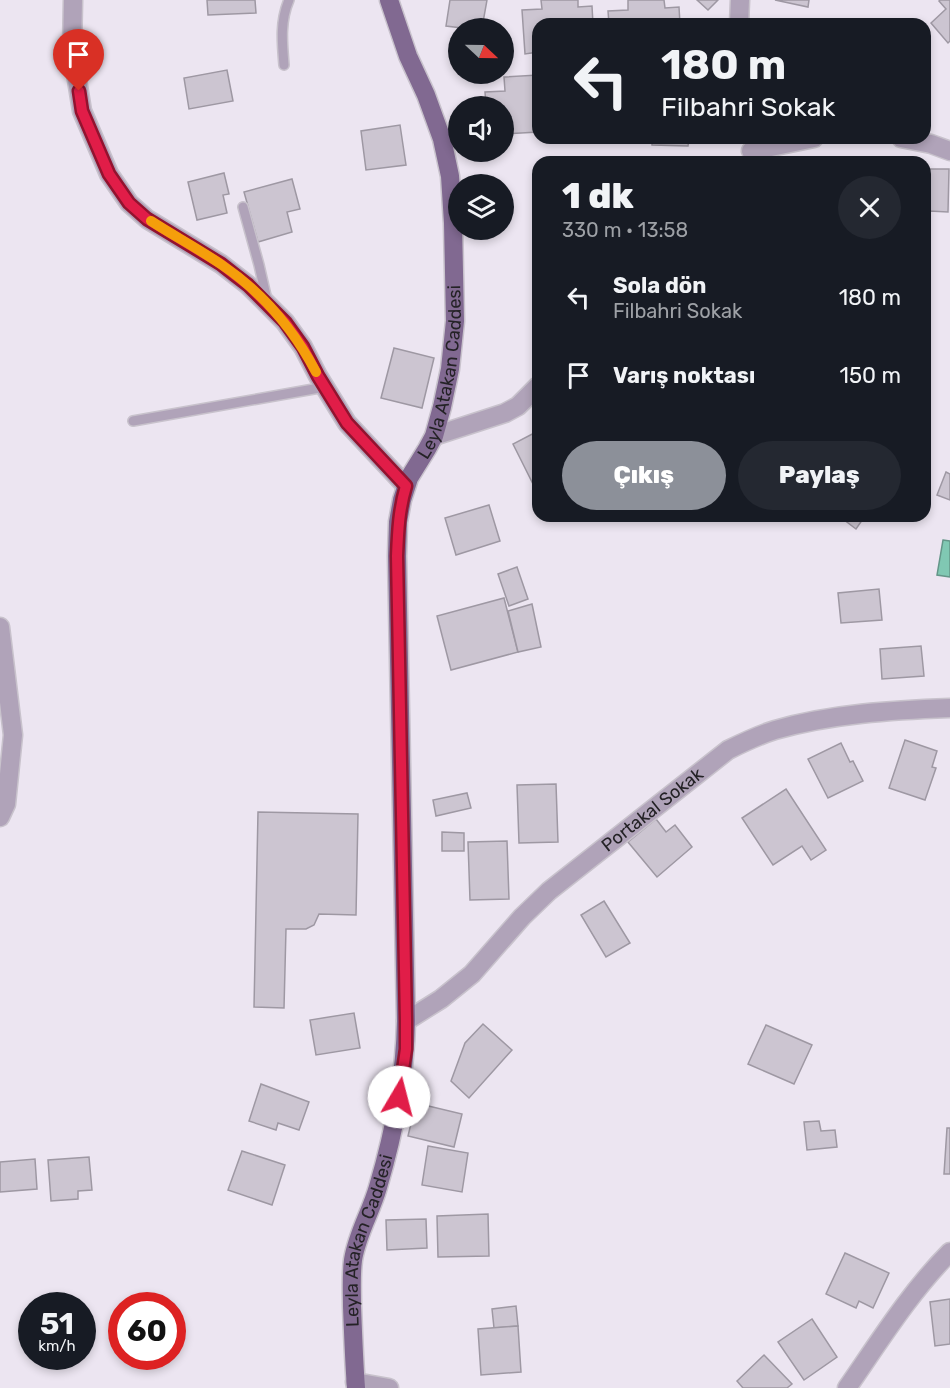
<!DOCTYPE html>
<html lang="tr">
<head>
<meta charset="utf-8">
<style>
  body { margin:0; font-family:Rubik,sans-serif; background:#242831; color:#f1f3f6; height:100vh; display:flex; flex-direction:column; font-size:22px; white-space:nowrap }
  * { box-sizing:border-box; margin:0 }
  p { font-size:20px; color:#9ea1a6 }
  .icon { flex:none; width:33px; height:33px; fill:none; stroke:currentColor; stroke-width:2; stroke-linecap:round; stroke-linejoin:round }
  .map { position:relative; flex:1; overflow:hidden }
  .side { position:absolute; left:532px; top:156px; width:399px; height:366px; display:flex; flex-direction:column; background:#171b24; border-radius:18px; box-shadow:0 3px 9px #0003 }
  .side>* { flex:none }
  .hud { position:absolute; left:532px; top:18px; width:399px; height:126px; border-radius:18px; box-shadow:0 3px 9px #0003; background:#171b24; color:#f1f3f6; overflow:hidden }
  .needle { width:39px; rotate:112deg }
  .buttons { position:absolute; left:448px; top:18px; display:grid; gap:12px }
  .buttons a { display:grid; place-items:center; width:66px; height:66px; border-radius:50%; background:#171b24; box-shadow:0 3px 9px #0003; font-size:30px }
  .speed { position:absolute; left:18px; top:1292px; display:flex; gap:12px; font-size:30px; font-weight:700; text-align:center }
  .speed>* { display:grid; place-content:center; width:78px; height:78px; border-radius:50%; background:#171b24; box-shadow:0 3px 9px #0003; line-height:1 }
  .speed small { font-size:15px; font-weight:400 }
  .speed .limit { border:9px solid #d22; background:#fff; color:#111 }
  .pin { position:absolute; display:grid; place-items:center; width:51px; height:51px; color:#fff; margin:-62px -26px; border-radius:50% 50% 50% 0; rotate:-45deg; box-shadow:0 0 6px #0007 }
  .pin .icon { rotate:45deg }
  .me { position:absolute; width:66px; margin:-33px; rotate:8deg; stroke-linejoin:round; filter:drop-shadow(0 0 4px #0008) }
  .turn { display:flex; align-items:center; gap:21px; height:126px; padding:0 30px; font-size:27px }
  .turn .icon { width:78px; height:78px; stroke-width:2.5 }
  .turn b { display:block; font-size:42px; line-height:51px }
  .round { display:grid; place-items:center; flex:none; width:63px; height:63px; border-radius:32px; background:#242831 }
  .overview { display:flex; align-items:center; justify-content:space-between; height:102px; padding:0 30px }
  h1 { font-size:36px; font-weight:800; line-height:45px }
  .button { display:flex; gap:12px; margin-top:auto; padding:12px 30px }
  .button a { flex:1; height:69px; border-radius:36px; background:#8c9099; color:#fff; font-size:24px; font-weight:800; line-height:69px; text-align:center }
  .button a+a { background:#242831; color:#f1f3f6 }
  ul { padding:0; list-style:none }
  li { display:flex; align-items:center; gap:18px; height:78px; padding:0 30px }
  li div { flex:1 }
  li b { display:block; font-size:22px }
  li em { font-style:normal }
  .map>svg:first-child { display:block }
  .water { fill:#80c8b3; stroke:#649689; stroke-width:1.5 }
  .building { fill:#ccc5d1; stroke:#9e98a3; stroke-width:1.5 }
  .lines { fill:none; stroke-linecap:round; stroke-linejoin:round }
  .service-casing { stroke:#c8c2cc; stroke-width:12 }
  .minor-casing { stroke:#c8c2cc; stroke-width:21 }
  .primary-casing { stroke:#c8c2cc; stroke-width:21 }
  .service { stroke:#b0a3b9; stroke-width:9 }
  .minor { stroke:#b0a3b9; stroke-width:18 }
  .primary { stroke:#816991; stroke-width:18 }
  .route-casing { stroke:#92132f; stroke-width:15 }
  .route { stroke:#e11d48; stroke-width:10 }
  .slow { stroke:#f59e0b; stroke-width:10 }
  .labels { text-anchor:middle; stroke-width:4.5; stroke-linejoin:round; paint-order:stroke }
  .street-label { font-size:18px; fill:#242226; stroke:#ece5f1 }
</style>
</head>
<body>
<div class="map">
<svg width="950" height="1388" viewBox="0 0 950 1388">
  <rect width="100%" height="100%" fill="#ece5f1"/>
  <path class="water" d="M943,540L950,541V577L937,575Z"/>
  <g class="building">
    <path d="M207,0H255L256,13L208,15Z"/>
    <path d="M450,0H487L482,28H462L446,26Z"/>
    <path d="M541,0H578V7L592,6L593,24H538V52L525,54L522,10L542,9Z"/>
    <path d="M628,0H664L665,8L679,7L680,24H609L608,11L628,10Z"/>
    <path d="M697,0H718L708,10Z"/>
    <path d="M775,0H809L808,7Z"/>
    <path d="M940,0H950V41L948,43L931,23L946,9L939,1Z"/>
    <path d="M227,70L233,101L189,109L184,78Z"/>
    <path d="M538,75V132L504,134V106H486L485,92L505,91L504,77Z"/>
    <path d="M400,125L406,165L366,170L361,131Z"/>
    <path d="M652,138H689L688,146L652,145Z"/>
    <path d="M926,169H949L948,212L929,211L928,228H926Z"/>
    <path d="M224,173L229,194L223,195L227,213L197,220L188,182Z"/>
    <path d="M292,179L300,209L287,212L292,232L258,242L244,192Z"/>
    <path d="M394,348L434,358L422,408L381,398Z"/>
    <path d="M538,431V489L536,490L513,444Z"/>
    <path d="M946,472L950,474V500L937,495Z"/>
    <path d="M489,505L500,541L456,555L445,518Z"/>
    <path d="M839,516H865L856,529Z"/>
    <path d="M517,567L528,599L509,606L498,574Z"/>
    <path d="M879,589L882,620L841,623L838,593Z"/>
    <path d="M504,598L518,652L451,670L437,616Z"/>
    <path d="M532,604L541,647L518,652L508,611Z"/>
    <path d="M921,646L924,676L882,679L880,649Z"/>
    <path d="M905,740L937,751L932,767L936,768L925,800L889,788Z"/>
    <path d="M841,743L850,762L853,761L863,781L828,798L808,759Z"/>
    <path d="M556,784L558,842L519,843L517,785Z"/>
    <path d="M786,789L826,850L811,860L802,846L773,865L742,818Z"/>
    <path d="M467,793L471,808L436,816L433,800Z"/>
    <path d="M258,812L358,814L356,915L319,914L314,925L306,929H286L284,1008L254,1007Z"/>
    <path d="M656,819L666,832L675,825L692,847L657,877L628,842Z"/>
    <path d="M442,832L464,833V851H442Z"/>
    <path d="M507,841L509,899L470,900L468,842Z"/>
    <path d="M604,901L630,943L606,957L581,915Z"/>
    <path d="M354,1013L360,1048L316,1055L310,1020Z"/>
    <path d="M483,1024L512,1050L469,1098L451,1081L465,1043Z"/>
    <path d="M766,1025L812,1045L794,1084L748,1064Z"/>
    <path d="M261,1084L309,1102L299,1130L278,1123L276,1130L249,1121Z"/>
    <path d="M416,1103L462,1114L454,1147L408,1136Z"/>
    <path d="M819,1121L821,1131L835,1130L837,1147L807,1150L804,1122Z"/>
    <path d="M947,1128H950V1174H944Z"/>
    <path d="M428,1146L468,1153L462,1192L422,1185Z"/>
    <path d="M242,1151L285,1165L272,1205L228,1190Z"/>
    <path d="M89,1157L92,1190L78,1191V1199L51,1201L48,1160Z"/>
    <path d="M35,1159L37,1189L0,1192V1162Z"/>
    <path d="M488,1214L489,1256L438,1257L437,1216Z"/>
    <path d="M426,1219L427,1248L387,1250L386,1220Z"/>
    <path d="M845,1253L889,1273L873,1308L859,1301L856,1308L826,1294Z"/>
    <path d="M950,1299V1344L935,1346L930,1302Z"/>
    <path d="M516,1306L518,1326L494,1328L492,1309Z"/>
    <path d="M812,1319L837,1357L804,1380L778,1342Z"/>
    <path d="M518,1326L521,1372L481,1375L478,1329Z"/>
    <path d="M764,1355L792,1384L787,1388H743L737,1381Z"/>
  </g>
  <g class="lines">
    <g class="service-casing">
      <g id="service">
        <path d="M284,65C282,42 280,21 289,0"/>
        <path d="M243,207L259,265L267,300"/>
        <path d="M133,421L325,387"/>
      </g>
    </g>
    <g class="minor-casing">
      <g id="minor">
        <path d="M73,0L72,49L82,111L109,174L129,203L147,219L221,264L248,285L285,322L303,347L318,376L347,423L406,486"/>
        <path d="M739,24L740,0"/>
        <path d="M901,138L931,144L950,151"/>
        <path d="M751,151L814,138"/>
        <path d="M434,436L505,413L518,406L538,386"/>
        <path d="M0,627L13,735L6,804L0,817"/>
        <path id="s1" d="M406,1021L441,999L472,974L522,917L549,891L728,750C744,742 759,735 775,730C830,714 893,710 950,708"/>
        <path d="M355,1382L389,1388"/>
        <path d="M847,1388C879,1342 910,1292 950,1252"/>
      </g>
    </g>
    <g class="primary-casing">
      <g id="primary">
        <path id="s2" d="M356,1388C354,1361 353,1333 352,1306C352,1291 351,1275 353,1260C357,1234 371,1212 378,1187C394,1133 405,1077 406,1021L397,556L398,522L402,500L409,478L427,449L434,436L442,407L450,369L455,321L453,223L450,176L442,139L426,95L408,56L389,0"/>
      </g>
    </g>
    <use href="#service" class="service"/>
    <use href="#minor" class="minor"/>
    <use href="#primary" class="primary"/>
  </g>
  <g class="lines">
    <g class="route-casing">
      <path id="route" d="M79,91L82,111L109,174L129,203L147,219L221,264L235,275L248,285L285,322L303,347L318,376L347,423L406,486C399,509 398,531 397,556L406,1021V1049L399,1097"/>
    </g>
    <use href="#route" class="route"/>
    <path class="slow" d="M151,221C174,236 199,249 222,265C263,293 293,328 316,372"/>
  </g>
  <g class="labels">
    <g class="street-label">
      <text dy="6" stroke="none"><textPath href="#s2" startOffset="1032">Leyla Atakan Caddesi</textPath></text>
      <text dy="6" stroke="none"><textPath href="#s1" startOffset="326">Portakal Sokak</textPath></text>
      <text dy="6" stroke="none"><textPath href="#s2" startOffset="150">Leyla Atakan Caddesi</textPath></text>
    </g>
  </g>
</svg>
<div class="buttons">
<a><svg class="needle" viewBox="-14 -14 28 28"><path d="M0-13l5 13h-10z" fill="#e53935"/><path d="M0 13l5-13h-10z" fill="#9ea1a6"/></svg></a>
<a><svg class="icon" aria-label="sound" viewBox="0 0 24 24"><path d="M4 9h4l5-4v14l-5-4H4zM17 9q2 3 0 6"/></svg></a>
<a><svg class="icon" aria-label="layers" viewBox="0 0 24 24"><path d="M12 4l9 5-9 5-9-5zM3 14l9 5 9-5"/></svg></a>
</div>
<div class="speed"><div>51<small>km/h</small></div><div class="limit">60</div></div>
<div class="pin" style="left:79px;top:91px;background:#d93025"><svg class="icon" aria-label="arrive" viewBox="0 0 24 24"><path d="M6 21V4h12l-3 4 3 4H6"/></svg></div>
<svg class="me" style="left:399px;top:1097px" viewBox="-20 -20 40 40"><circle r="19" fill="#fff"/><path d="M0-13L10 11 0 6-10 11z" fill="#e11d48"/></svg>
<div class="hud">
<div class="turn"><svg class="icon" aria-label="left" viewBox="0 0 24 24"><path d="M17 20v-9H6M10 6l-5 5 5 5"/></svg><div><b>180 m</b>Filbahri Sokak</div></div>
</div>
<section class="side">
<div class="overview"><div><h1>1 dk</h1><p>330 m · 13:58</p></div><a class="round"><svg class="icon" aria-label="close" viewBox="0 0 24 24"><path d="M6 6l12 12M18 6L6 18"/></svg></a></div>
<ul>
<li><svg class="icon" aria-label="left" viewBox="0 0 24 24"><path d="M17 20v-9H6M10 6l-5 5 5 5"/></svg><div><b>Sola dön</b><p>Filbahri Sokak</p></div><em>180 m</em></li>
<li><svg class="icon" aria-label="arrive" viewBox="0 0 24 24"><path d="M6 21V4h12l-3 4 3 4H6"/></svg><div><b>Varış noktası</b></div><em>150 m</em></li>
</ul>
<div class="button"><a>Çıkış</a><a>Paylaş</a></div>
</section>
</div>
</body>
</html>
